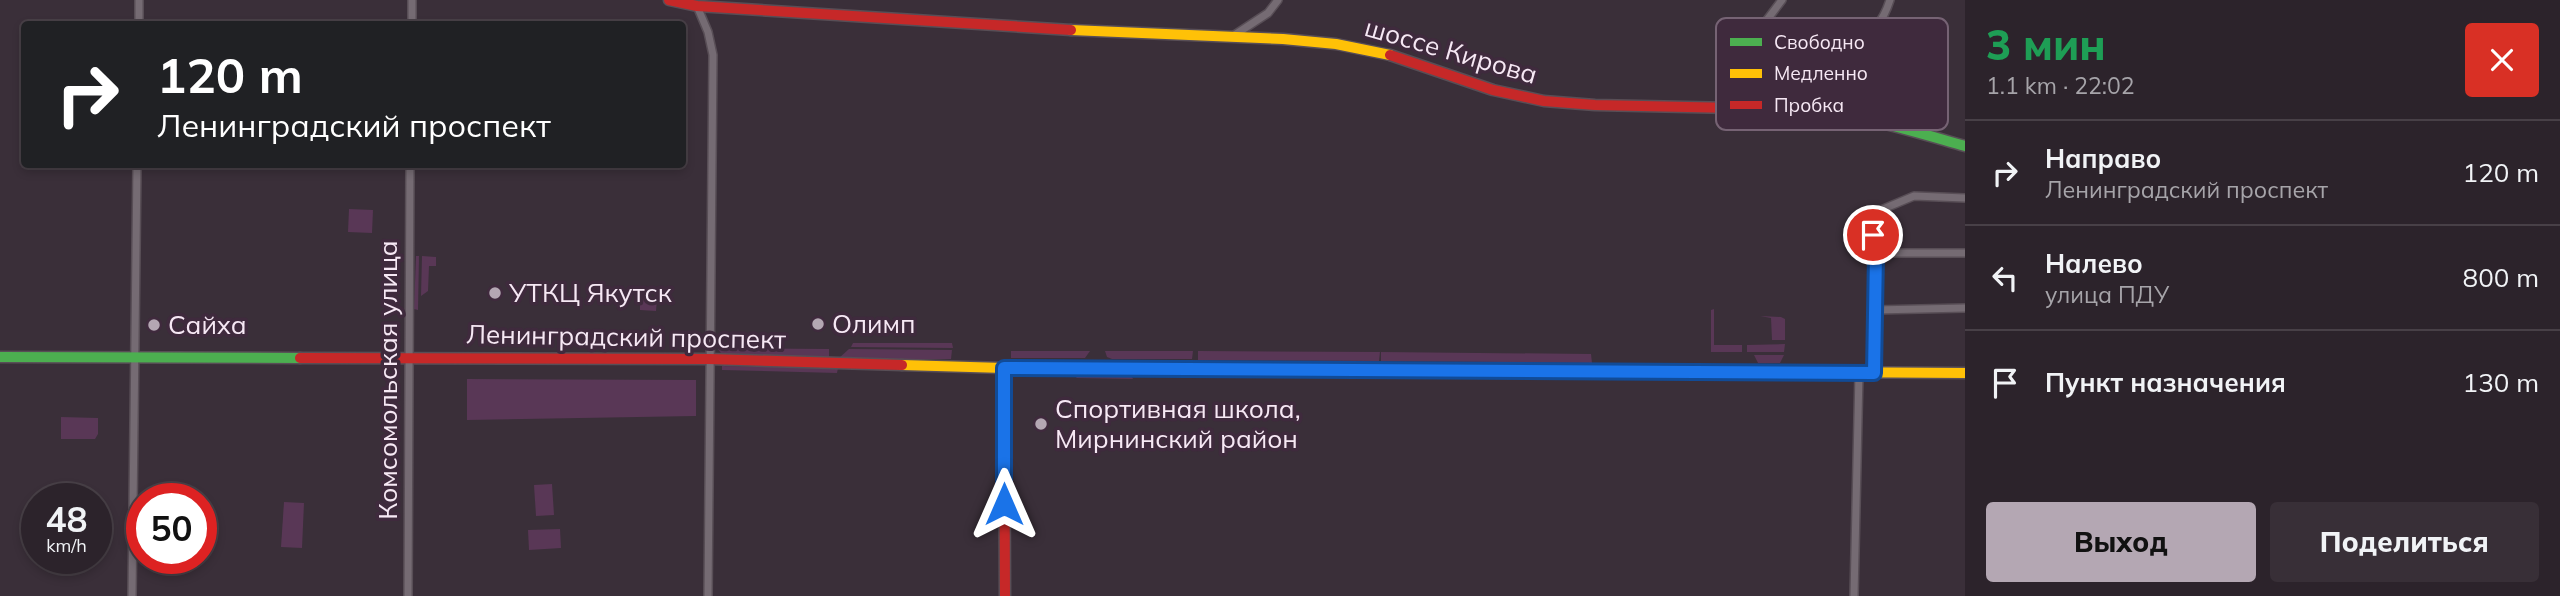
<!DOCTYPE html>
<html lang="ru">
<head>
<meta charset="utf-8">
<style>
  body { margin:0; font-family:Mulish,sans-serif; background:#382f37; color:#f1f3f6; height:100vh; display:flex; flex-direction:column; font-size:26px; white-space:nowrap }
  * { box-sizing:border-box; margin:0 }
  p { font-size:23px; color:#a6a4a9 }
  .icon { flex:none; width:38px; height:38px; fill:none; stroke:currentColor; stroke-width:2; stroke-linecap:round; stroke-linejoin:round }
  .map { position:relative; flex:1; overflow:hidden }
  .sheet { display:flex; flex-direction:column; background:#2c232b; width:595px }
  .sheet>* { flex:none }
  .guide { position:absolute; left:21px; top:21px; width:665px; height:147px; border-radius:7px; box-shadow:0 4px 10px #0003,0 0 0 2px #484047; background:#202124; color:#fff; overflow:hidden }
  .speed { position:absolute; left:21px; top:483px; display:flex; gap:14px; font-size:35px; font-weight:700; text-align:center }
  .speed>* { display:grid; place-content:center; width:91px; height:91px; border-radius:50%; background:#2c232b; box-shadow:0 4px 10px #0003,0 0 0 2px #484047; line-height:1 }
  .speed small { font-size:18px; font-weight:400 }
  .speed .limit { border:10px solid #d22; background:#fff; color:#111 }
  .pin { position:absolute; display:grid; place-items:center; width:60px; height:60px; color:#fff; margin:-30px; border:4px solid #fff; border-radius:50%; box-shadow:0 2px 7px #0007 }
  .me { position:absolute; width:77px; margin:-38px; rotate:0deg; stroke-linejoin:round; filter:drop-shadow(0 0 5px #0008) }
  .turn { display:flex; align-items:center; gap:24px; height:147px; padding:0 21px; font-size:32px }
  .turn .icon { width:91px; height:91px; stroke-width:2.5 }
  .turn b { display:block; font-size:49px; line-height:60px }
  .round { display:grid; place-items:center; flex:none; width:74px; height:74px; border-radius:7px; background:#382f37 }
  .summary { display:flex; align-items:center; justify-content:space-between; height:119px; padding:0 21px }
  h1 { font-size:42px; font-weight:800; line-height:52px; color:#1e9e55 }
  .cta { display:flex; gap:14px; margin-top:auto; padding:14px 21px }
  .cta a { flex:1; height:80px; border-radius:7px; background:#b4a7b3; color:#111; font-size:28px; font-weight:800; line-height:80px; text-align:center }
  .cta a+a { background:#382f37; color:#f1f3f6 }
  ul { padding:0; list-style:none }
  li { display:flex; align-items:center; gap:21px; height:105px; padding:0 21px; border-top:2px solid #484047 }
  li div { flex:1 }
  li b { display:block; font-size:26px }
  li em { font-style:normal }
  main { display:flex; flex:1; min-height:0 }
  .map>svg:first-child { display:block }
  .green { fill:#593756 }
  .lines { fill:none; stroke-linecap:round; stroke-linejoin:round }
  .street-casing { stroke:#584e56; stroke-width:10 }
  .fast-casing { stroke:#584e56; stroke-width:13 }
  .slow-casing { stroke:#584e56; stroke-width:13 }
  .jam-casing { stroke:#584e56; stroke-width:13 }
  .street { stroke:#756b73; stroke-width:7 }
  .fast { stroke:#4caf50; stroke-width:10 }
  .slow { stroke:#ffc107; stroke-width:10 }
  .jam { stroke:#c62828; stroke-width:10 }
  .route-casing { stroke:#114b97; stroke-width:18 }
  .route { stroke:#1a73e8; stroke-width:12 }
  .poi-dot { fill:#b4a7b3; stroke:#3f2a3d; stroke-width:2.5 }
  .labels { text-anchor:middle; stroke-width:7; stroke-linejoin:round; paint-order:stroke }
  .street-label { font-size:26px; fill:#f6e8f4; stroke:#3f2a3d }
  .poi-label { font-size:26px; fill:#f6e8f4; stroke:#3f2a3d; text-anchor:start }
  .key { fill:#3f2a3d; stroke:#766374; stroke-width:2 }
  .key-label { font-size:19px; fill:#f6e8f4 }
</style>
</head>
<body>
<main>
<div class="map">
<svg width="1965" height="596" viewBox="0 0 1965 596">
  <rect width="100%" height="100%" fill="#3a2f39"/>
  <g class="green">
    <path d="M349,209L373,210L372,233L348,232Z"/>
    <path d="M416,256H419L418,310L414,309Z"/>
    <path d="M422,256L436,257V266H429L428,291L421,296Z"/>
    <path d="M640,298L657,299L656,311L640,310Z"/>
    <path d="M1714,309V345H1742V352H1711V310Z"/>
    <path d="M1760,316L1781,317L1785,319V340H1772L1771,318Z"/>
    <path d="M853,343H952L953,348L851,347Z"/>
    <path d="M1785,344L1784,352H1747V345Z"/>
    <path d="M721,348L829,349V358L723,356L718,349Z"/>
    <path d="M849,349L952,350L951,359H838Z"/>
    <path d="M1011,351H1090L1085,358H1011Z"/>
    <path d="M1105,351H1193L1192,359H1112L1107,357Z"/>
    <path d="M1198,351L1380,352L1379,361L1198,360Z"/>
    <path d="M1381,352L1591,354L1592,363L1381,361Z"/>
    <path d="M1754,355H1784L1780,363H1758Z"/>
    <path d="M722,366L838,368L837,373L722,370Z"/>
    <path d="M1081,371L1129,372L1133,379L1076,378Z"/>
    <path d="M467,379L696,380V416L467,420Z"/>
    <path d="M61,417L98,418V434L95,439H61Z"/>
    <path d="M552,484L554,515L536,516L534,485Z"/>
    <path d="M284,502L304,503L302,548L281,547Z"/>
    <path d="M560,529L561,548L529,550L528,530Z"/>
  </g>
  <g class="lines">
    <g class="street-casing">
      <g id="street">
        <path d="M697,6L708,32L713,55L708,596"/>
        <path d="M139,24V0"/>
        <path d="M412,24V0"/>
        <path d="M1233,36L1268,13L1278,0"/>
        <path d="M1750,53L1787,61L1804,39C1846,45 1875,47 1890,0"/>
        <path d="M1736,107L1749,61L1751,41L1782,0"/>
        <path d="M1876,253H1965"/>
        <path d="M1875,310L1965,308"/>
        <path d="M1874,373L1876,253L1873,235L1876,212L1914,196L1965,198"/>
        <path d="M132,596L137,164"/>
        <path d="M408,596L410,164"/>
        <path d="M1854,596L1859,373"/>
      </g>
    </g>
    <g class="fast-casing">
      <g id="fast">
        <path d="M1784,109C1847,110 1905,129 1965,146"/>
        <path d="M0,357L300,358"/>
      </g>
    </g>
    <g class="slow-casing">
      <g id="slow">
        <path d="M1071,30L1283,39L1336,44L1390,55"/>
        <path d="M902,365L1004,368L1293,370"/>
        <path d="M1668,371L1965,373"/>
      </g>
    </g>
    <g class="jam-casing">
      <g id="jam">
        <path d="M669,0L697,6L1071,30"/>
        <path d="M1390,55L1493,90L1544,101L1595,105L1784,109"/>
        <path d="M300,358L710,359L902,365"/>
        <path d="M1004,368L1005,596"/>
        <path d="M1293,370L1668,371"/>
      </g>
    </g>
    <use href="#street" class="street"/>
    <use href="#fast" class="fast"/>
    <use href="#slow" class="slow"/>
    <use href="#jam" class="jam"/>
  </g>
  <g class="lines">
    <g class="route-casing">
      <path id="route" d="M1004,504V368L1874,373L1876,253L1873,235"/>
    </g>
    <use href="#route" class="route"/>
  </g>
  <g class="poi-dot">
    <circle cx="495" cy="293" r="7"/>
    <circle cx="818" cy="324" r="7"/>
    <circle cx="154" cy="325" r="7"/>
    <circle cx="1041" cy="424" r="7"/>
  </g>
  <g class="labels">
    <g class="street-label">
      <text transform="translate(1451 51) rotate(16)" y="9">шоссе Кирова</text>
      <text transform="translate(626 337) rotate(1)" y="9">Ленинградский проспект</text>
      <text transform="translate(388 380) rotate(-90)" y="9">Комсомольская улица</text>
    </g>
    <g class="poi-label">
      <text x="509" y="302">УТКЦ Якутск</text>
      <text x="832" y="333">Олимп</text>
      <text x="168" y="334">Сайха</text>
      <text x="1055" y="418">Спортивная школа,<tspan x="1055" dy="30">Мирнинский район</tspan></text>
    </g>
  </g>
  <rect x="1716" y="18" width="232" height="112" rx="10" class="key"/>
  <rect x="1730" y="38" width="32" height="8" fill="#4caf50"/>
  <rect x="1730" y="69" width="32" height="9" fill="#ffc107"/>
  <rect x="1730" y="101" width="32" height="8" fill="#c62828"/>
  <g class="key-label">
    <text x="1774" y="49">Свободно</text>
    <text x="1774" y="80">Медленно</text>
    <text x="1774" y="112">Пробка</text>
  </g>
</svg>
<div class="speed"><div>48<small>km/h</small></div><div class="limit">50</div></div>
<div class="pin" style="left:1873px;top:235px;background:#d93025"><svg class="icon" aria-label="arrive" viewBox="0 0 24 24"><path d="M6 21V4h12l-3 4 3 4H6"/></svg></div>
<svg class="me" style="left:1004px;top:504px" viewBox="-20 -20 40 40"><path d="M0-17L14 15 0 8-14 15z" fill="#1a73e8" stroke="#fff" stroke-width="4"/></svg>
<div class="guide">
<div class="turn"><svg class="icon" aria-label="right" viewBox="0 0 24 24"><path d="M7 20v-9h11M14 6l5 5-5 5"/></svg><div><b>120 m</b>Ленинградский проспект</div></div>
</div>
</div>
<section class="sheet">
<div class="summary"><div><h1>3 мин</h1><p>1.1 km · 22:02</p></div><a class="round" style="background:#d93025;color:#fff"><svg class="icon" aria-label="close" viewBox="0 0 24 24"><path d="M6 6l12 12M18 6L6 18"/></svg></a></div>
<ul>
<li><svg class="icon" aria-label="right" viewBox="0 0 24 24"><path d="M7 20v-9h11M14 6l5 5-5 5"/></svg><div><b>Направо</b><p>Ленинградский проспект</p></div><em>120 m</em></li>
<li><svg class="icon" aria-label="left" viewBox="0 0 24 24"><path d="M17 20v-9H6M10 6l-5 5 5 5"/></svg><div><b>Налево</b><p>улица ПДУ</p></div><em>800 m</em></li>
<li><svg class="icon" aria-label="arrive" viewBox="0 0 24 24"><path d="M6 21V4h12l-3 4 3 4H6"/></svg><div><b>Пункт назначения</b></div><em>130 m</em></li>
</ul>
<div class="cta"><a>Выход</a><a>Поделиться</a></div>
</section>
</main>
</body>
</html>
